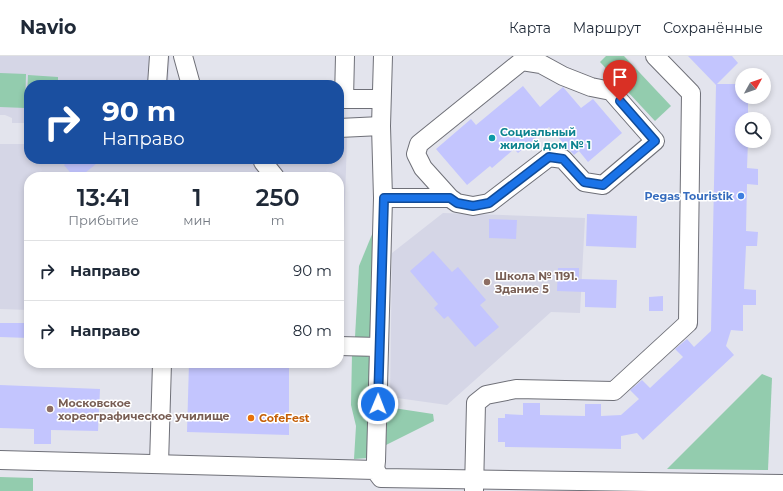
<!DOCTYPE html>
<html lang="ru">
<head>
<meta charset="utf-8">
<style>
  body { margin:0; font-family:Montserrat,sans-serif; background:#f6f6f7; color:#1f2937; height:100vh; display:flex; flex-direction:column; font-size:15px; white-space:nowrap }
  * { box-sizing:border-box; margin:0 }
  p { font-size:13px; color:#747a83 }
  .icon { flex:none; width:22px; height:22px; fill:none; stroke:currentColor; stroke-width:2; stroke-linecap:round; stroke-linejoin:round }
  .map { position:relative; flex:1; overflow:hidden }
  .details { position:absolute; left:24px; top:116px; width:320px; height:196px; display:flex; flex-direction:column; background:#fff; border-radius:16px; box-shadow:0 2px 6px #0003 }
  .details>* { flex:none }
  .guide { position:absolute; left:24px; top:24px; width:320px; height:84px; border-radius:16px; box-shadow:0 2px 6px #0003; background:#1a4fa0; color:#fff; overflow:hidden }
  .needle { width:26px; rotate:50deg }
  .controls { position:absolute; left:735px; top:12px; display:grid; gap:8px }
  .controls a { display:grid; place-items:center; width:36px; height:36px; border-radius:50%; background:#fff; box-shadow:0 2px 6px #0003; font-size:20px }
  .pin { position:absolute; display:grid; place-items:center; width:34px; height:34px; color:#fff; margin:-41px -17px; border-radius:50% 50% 50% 0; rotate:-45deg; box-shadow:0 0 4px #0007 }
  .pin .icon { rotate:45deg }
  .me { position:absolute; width:44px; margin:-22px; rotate:1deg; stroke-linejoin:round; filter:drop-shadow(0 0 3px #0008) }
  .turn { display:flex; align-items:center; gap:14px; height:84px; padding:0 12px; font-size:18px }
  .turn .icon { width:52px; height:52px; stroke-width:2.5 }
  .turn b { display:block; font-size:28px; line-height:34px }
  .eta { display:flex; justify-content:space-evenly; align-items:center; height:68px; text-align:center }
  .eta b { font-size:24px; font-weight:600; line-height:28px }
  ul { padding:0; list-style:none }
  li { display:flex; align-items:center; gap:12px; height:60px; padding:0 12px; border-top:1px solid #e0e1e3 }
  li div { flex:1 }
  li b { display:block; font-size:15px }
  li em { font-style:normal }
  header { display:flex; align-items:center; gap:24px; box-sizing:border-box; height:56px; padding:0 20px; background:#fff; border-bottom:1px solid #e0e1e3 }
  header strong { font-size:19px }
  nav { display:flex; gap:22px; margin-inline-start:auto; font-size:14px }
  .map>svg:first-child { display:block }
  .built { fill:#d5d6e6 }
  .green { fill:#93ccae }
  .building { fill:#c3c5fe }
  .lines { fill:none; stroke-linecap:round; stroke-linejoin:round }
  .minor-casing { stroke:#6f7078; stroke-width:20 }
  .minor { stroke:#fff; stroke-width:18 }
  .route-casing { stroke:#114b97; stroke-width:10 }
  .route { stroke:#1a73e8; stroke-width:7 }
  .culture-dot { fill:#0f9aa8; stroke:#fff; stroke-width:1.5 }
  .shop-dot { fill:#3f7fe0; stroke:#fff; stroke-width:1.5 }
  .education-dot { fill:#8d6e63; stroke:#fff; stroke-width:1.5 }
  .food-dot { fill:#e8710a; stroke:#fff; stroke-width:1.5 }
  .labels { text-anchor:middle; stroke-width:3; stroke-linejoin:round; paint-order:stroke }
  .culture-label { font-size:11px; font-weight:bold; fill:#0d838f; stroke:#fff; text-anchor:start }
  .shop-label { font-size:11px; font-weight:bold; fill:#366cbe; stroke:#fff; text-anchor:end }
  .education-label { font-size:11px; font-weight:bold; fill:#785e54; stroke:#fff; text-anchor:start }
  .food-label { font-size:11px; font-weight:bold; fill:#c56008; stroke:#fff; text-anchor:start }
</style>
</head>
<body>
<header>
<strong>Navio</strong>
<nav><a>Карта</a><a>Маршрут</a><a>Сохранённые</a></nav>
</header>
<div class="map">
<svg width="783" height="435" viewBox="0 0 783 435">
  <rect width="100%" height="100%" fill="#e3e4ed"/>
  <g class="built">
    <path d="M0,0H170L168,29H29V67H12V62L5,59H0Z"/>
    <path d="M339,82H347L341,268H339V121H29V254L0,253V88H29V103H339Z"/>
    <path d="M443,157L585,162L580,257L551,256L447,349L390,341L392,197Z"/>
  </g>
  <g class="green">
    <path d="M606,0H624L671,50L655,65L600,6Z"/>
    <path d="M0,17L26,18L25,52L0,51Z"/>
    <path d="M28,19L58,21V29H29V63H26Z"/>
    <path d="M373,176V276L369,281H355L359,210Z"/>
    <path d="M352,298L367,300L370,302L368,402L354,403L356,370L351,349Z"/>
    <path d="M762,318L772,322L768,414L667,413Z"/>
    <path d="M387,351L433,358L434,365L386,389Z"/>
    <path d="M0,421L33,422V435H0Z"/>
  </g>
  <g class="building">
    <path d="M688,0H732L738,7L717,28H742V41H748V63H742V85H748L747,112L758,113V129L747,128L746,175L758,176L757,190H746L744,233L756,234V249H743V275L731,274L726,290L734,299L643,384L637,377L621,380V393L505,391V386H498V362H505V358L523,359V347H540V359L585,360V348H601V360L621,359L639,343L630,334L635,330L642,324L650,332L683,301L675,293L687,283L694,291L711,275L716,29Z"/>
    <path d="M523,30L540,51L563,31L581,52L593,43L622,77L588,106L579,95L574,99L549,71L518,97L514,93L492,112L490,110L467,129L436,93L471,63L476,69Z"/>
    <path d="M71,103H102L80,121H74L64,109Z"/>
    <path d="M587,158L637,160L636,192L586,190Z"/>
    <path d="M489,163L517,164L516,183L489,182Z"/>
    <path d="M433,195L452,216L458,211L486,244L480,249L499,271L475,291L448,260L444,263L434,252L438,248L410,215Z"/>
    <path d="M558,212H579V223L617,224L616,252L585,251V236L557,235Z"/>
    <path d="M663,240V255H649V241Z"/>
    <path d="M0,267H29V282L0,281Z"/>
    <path d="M189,307L289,310V379L187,376Z"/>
    <path d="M0,329L100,333L98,375L51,374V388H34V373L0,372Z"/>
  </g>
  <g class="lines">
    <g class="minor-casing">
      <g id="minor">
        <path d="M183,0L191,29"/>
        <path d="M157,29L159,0"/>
        <path d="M339,43H344L345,0"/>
        <path d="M344,43H380"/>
        <path d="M339,72L381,70"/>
        <path d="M263,106L275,121"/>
        <path d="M383,142H450L457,147L473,150L489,147L549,101L563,103L584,126L603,129L655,85L611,35L591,31L563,20L541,8L522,5L419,88L416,98L423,112L450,142"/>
        <path d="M339,290L379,291"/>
        <path d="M0,404L375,414L381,422L783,428"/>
        <path d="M159,408L162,307"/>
        <path d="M375,414L376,405L383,142L381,70L383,0"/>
        <path d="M474,434L476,347L486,339L516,333L614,335L688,267L691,37L655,0"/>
      </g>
    </g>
    <use href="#minor" class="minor"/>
  </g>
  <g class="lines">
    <g class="route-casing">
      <path id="route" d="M378,348L384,142H450L457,147L473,150L489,147L549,101L563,103L584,126L603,129L655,85L620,45"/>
    </g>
    <use href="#route" class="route"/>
  </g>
  <circle class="culture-dot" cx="492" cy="82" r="4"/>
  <circle class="shop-dot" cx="741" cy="140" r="4"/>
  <g class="education-dot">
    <circle cx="487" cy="226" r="4"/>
    <circle cx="50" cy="353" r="4"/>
  </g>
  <circle class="food-dot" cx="251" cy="362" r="4"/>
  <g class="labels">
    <g class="culture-label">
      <text x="500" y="80">Социальный<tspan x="500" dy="13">жилой дом № 1</tspan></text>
    </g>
    <g class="shop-label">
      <text x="733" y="144">Pegas Touristik</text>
    </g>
    <g class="education-label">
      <text x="495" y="224">Школа № 1191.<tspan x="495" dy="13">Здание 5</tspan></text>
      <text x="58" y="351">Московское<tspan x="58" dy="13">хореографическое училище</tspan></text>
    </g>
    <g class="food-label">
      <text x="259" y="366">CofeFest</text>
    </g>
  </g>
</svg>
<div class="controls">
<a><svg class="needle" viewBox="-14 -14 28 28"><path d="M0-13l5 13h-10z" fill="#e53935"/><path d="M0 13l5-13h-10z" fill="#747a83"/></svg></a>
<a><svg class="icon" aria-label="search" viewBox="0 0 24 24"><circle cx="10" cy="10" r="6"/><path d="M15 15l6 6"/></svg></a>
</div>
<div class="pin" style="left:620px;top:45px;background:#d93025"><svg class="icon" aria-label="arrive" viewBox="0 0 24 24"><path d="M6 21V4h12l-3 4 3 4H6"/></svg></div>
<svg class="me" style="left:378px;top:348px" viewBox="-20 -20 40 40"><circle r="17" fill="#1a73e8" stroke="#fff" stroke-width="3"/><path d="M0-11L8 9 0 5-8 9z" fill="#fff"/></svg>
<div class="guide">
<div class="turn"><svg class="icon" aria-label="right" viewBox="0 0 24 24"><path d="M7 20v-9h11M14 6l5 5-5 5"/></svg><div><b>90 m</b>Направо</div></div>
</div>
<section class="details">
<div class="eta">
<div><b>13:41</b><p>Прибытие</p></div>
<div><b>1</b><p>мин</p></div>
<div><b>250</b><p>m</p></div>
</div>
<ul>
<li><svg class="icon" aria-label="right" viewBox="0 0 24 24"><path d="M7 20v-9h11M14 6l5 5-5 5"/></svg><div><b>Направо</b></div><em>90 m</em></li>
<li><svg class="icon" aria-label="right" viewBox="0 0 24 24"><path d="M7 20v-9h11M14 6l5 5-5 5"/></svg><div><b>Направо</b></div><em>80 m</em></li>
</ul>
</section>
</div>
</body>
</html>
